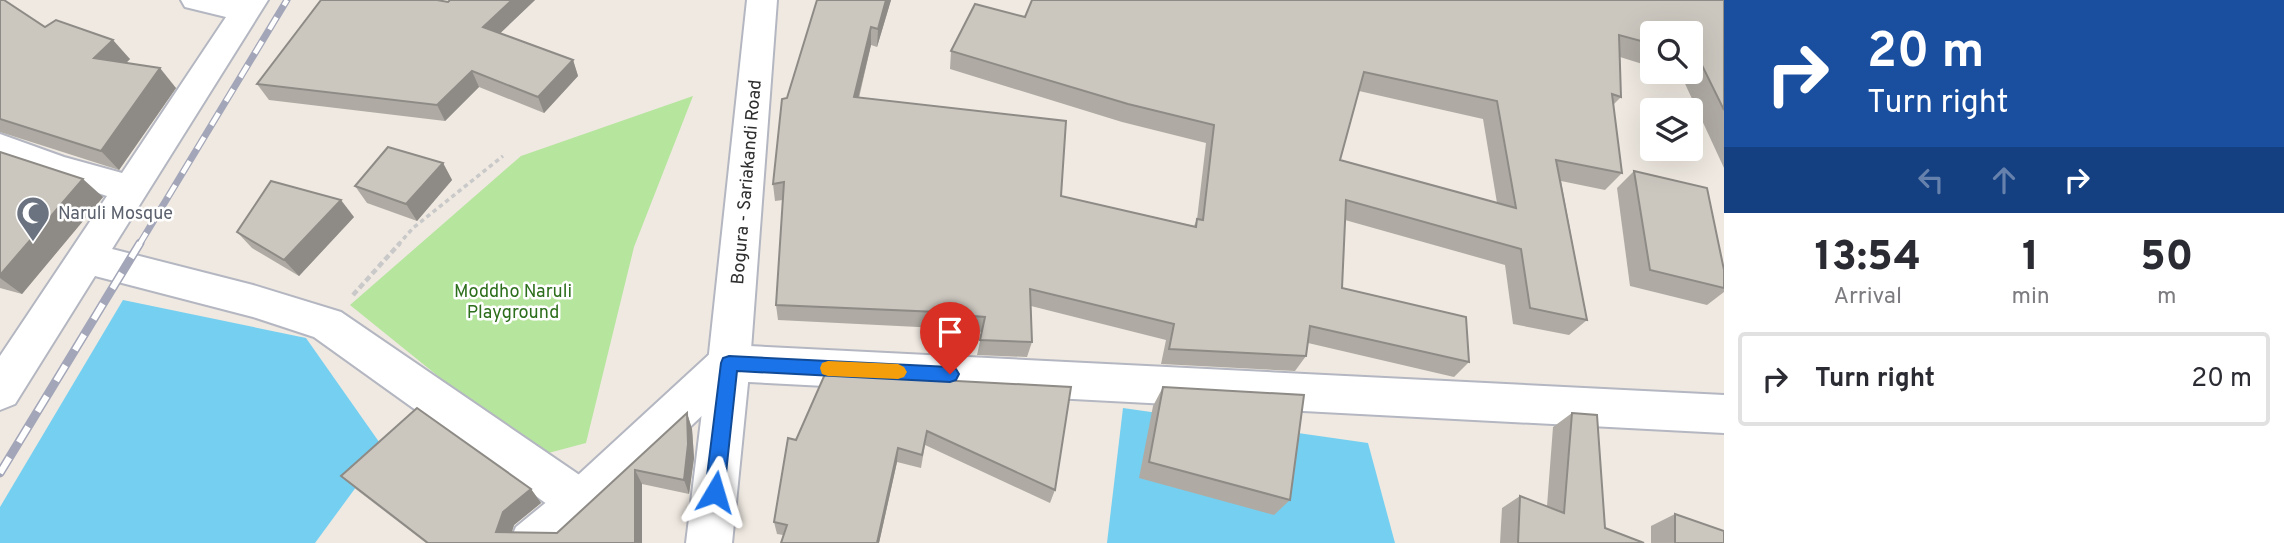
<!DOCTYPE html>
<html lang="en">
<head>
<meta charset="utf-8">
<style>
  body { margin:0; font-family:Overpass,sans-serif; background:#f2f2f3; color:#2b2b33; height:100vh; display:flex; flex-direction:column; font-size:26px; white-space:nowrap }
  * { box-sizing:border-box; margin:0 }
  p { font-size:23px; color:#7c7c81 }
  .icon { flex:none; width:38px; height:38px; fill:none; stroke:currentColor; stroke-width:2; stroke-linecap:round; stroke-linejoin:round }
  .map { position:relative; flex:1; overflow:hidden }
  .drawer { display:flex; flex-direction:column; background:#fff; width:560px }
  .drawer>* { flex:none }
  .hud { background:#1a4fa0; color:#fff; overflow:hidden }
  .fabs { position:absolute; left:1640px; top:21px; display:grid; gap:14px }
  .fabs a { display:grid; place-items:center; width:63px; height:63px; border-radius:7px; background:#fff; box-shadow:0 7px 28px #0002; font-size:35px }
  .pin { position:absolute; display:grid; place-items:center; width:60px; height:60px; color:#fff; margin:-72px -30px; border-radius:50% 50% 50% 0; rotate:-45deg; box-shadow:0 0 7px #0007 }
  .pin .icon { rotate:45deg }
  .me { position:absolute; width:77px; margin:-38px; rotate:7deg; stroke-linejoin:round; filter:drop-shadow(0 0 5px #0008) }
  .turn { display:flex; align-items:center; gap:24px; height:147px; padding:0 28px; font-size:32px }
  .turn .icon { width:91px; height:91px; stroke-width:2.5 }
  .turn b { display:block; font-size:49px; line-height:60px }
  .lanes { display:flex; align-items:center; height:66px; padding:0 28px; background:#0003; justify-content:center; gap:35px; direction:ltr }
  .lanes .off { opacity:.35 }
  .eta { display:flex; justify-content:space-evenly; align-items:center; height:119px; text-align:center }
  .eta b { font-size:42px; font-weight:800; line-height:49px }
  ul { padding:0; list-style:none }
  li { display:flex; align-items:center; gap:21px; height:94px; margin:0 14px 10px; padding:0 14px; border:4px solid #e1e1e2; border-radius:7px }
  li div { flex:1 }
  li b { display:block; font-size:26px }
  li em { font-style:normal }
  main { display:flex; flex:1; min-height:0 }
  .map>svg:first-child { display:block }
  .green { fill:#b6e59e }
  .water { fill:#75cff0 }
  .lines { fill:none; stroke-linecap:round; stroke-linejoin:round }
  .minor-casing { stroke:#b4b7c1; stroke-width:4 }
  .tertiary-casing { stroke:#b4b7c1; stroke-width:4 }
  .secondary-casing { stroke:#b4b7c1; stroke-width:4 }
  .path-far1 { stroke:#c9c9c9; stroke-width:3.5; stroke-dasharray:4.5 3.5; stroke-linecap:butt }
  .path { stroke:#c9c9c9; stroke-width:4.5; stroke-dasharray:6 3.5; stroke-linecap:butt }
  .minor { fill:#fff; fill-rule:evenodd }
  .tertiary { fill:#fff; fill-rule:evenodd }
  .secondary { fill:#fff; fill-rule:evenodd }
  .rail-far1-casing { stroke:#a3a6b8; stroke-width:7 }
  .rail-casing { stroke:#a3a6b8; stroke-width:9 }
  .rail-far1 { stroke:#fff; stroke-width:4.5; stroke-dasharray:14; stroke-linecap:butt }
  .rail { stroke:#fff; stroke-width:6; stroke-dasharray:18; stroke-linecap:butt }
  .wall { fill:#afaba4; fill-rule:evenodd }
  .shaded-wall { fill:#8e8b86 }
  .building { fill:#cbc7bf; stroke:#8e8b86; stroke-width:2; fill-rule:evenodd }
  .route { fill:#1a73e8; stroke:#114b97; stroke-width:2 }
  .slow { fill:#f59e0b }
  .labels { text-anchor:middle; stroke-width:5; stroke-linejoin:round; paint-order:stroke }
  .street-label { font-size:18px; fill:#2e2e2e; stroke:#fff }
  .worship-label { font-size:18px; fill:#5b616d; stroke:#fff; text-anchor:start }
  .park-label { font-size:18px; fill:#2c6e1b; stroke:#fff }
</style>
</head>
<body>
<main>
<div class="map">
<svg width="1724" height="543" viewBox="0 0 1724 543">
  <rect width="100%" height="100%" fill="#efe9e1"/>
  <path class="green" d="M693,96L634,247L586,443L537,456L350,305L521,156Z"/>
  <g class="water">
    <path d="M123,300L306,338L384,449L315,543H0V507Z"/>
    <path d="M1123,408L1368,443L1395,543H1107Z"/>
  </g>
  <g class="lines">
    <g class="minor-casing">
      <g id="minor">
        <path d="M181,0H268L112,249L253,285L341,312L597,487L604,502L597,517L581,524L565,517L314,337L253,317L95,276L15,404L0,410V356L107,196L0,161V134L64,157L122,173L226,17L185,7Z"/>
        <path d="M729,345L1724,395V433L729,381L714,376L708,363L714,350Z"/>
      </g>
    </g>
    <g class="tertiary-casing">
      <path id="tertiary" d="M729,345L744,350L750,363L744,376L567,543H509L516,527L565,487L714,350Z"/>
    </g>
    <g class="secondary-casing">
      <path id="secondary" d="M747,0H777L750,363L732,543H686L708,363Z"/>
    </g>
    <path class="path-far1" d="M398,245L413,228L503,156"/>
    <path class="path" d="M353,295L400,243"/>
    <use href="#minor" class="minor"/>
    <use href="#tertiary" class="tertiary"/>
    <use href="#secondary" class="secondary"/>
    <g class="rail-far1-casing">
      <path id="rail-far1" d="M139,245L287,0"/>
    </g>
    <g class="rail-casing">
      <path id="rail" d="M0,473L140,243"/>
    </g>
    <use href="#rail-far1" class="rail-far1"/>
    <use href="#rail" class="rail"/>
  </g>
  <g class="wall">
    <path d="M0,0L45,27L130,59L126,63L176,88L119,170L0,132Z"/>
    <path d="M450,0H535L500,33L573,60L578,76L544,113L479,87L445,121L269,100L257,84Z"/>
    <path d="M817,0H891L877,47L871,45L859,98L1061,196L1194,226L1197,219L1206,143L1122,122L950,69L951,51L1025,17L1724,0V168L1681,75L1669,72H1690V33H1652V67L1620,57L1621,97L1613,105L1622,173L1605,190L1561,181L1587,320L1569,335L1513,324L1505,265L1345,220L1342,288L1469,362L1454,377L1308,343L1306,356L1295,371L1161,364L1166,340L1031,306L1032,342L1027,357L977,355L982,332L958,331V329L778,320L776,305L783,200L775,201L773,184L787,98ZM1359,91L1483,119L1497,203L1340,160Z"/>
    <path d="M0,152L103,197L22,294L0,288Z"/>
    <path d="M443,163L452,180L417,221L367,203L355,186Z"/>
    <path d="M1634,171L1724,270V292L1707,305L1630,286L1617,188Z"/>
    <path d="M354,217L299,276L252,248L237,232Z"/>
    <path d="M825,374L1055,490L1050,503L925,445L921,468L897,462L879,543H781L783,535L777,534L774,522L796,440Z"/>
    <path d="M1163,387L1290,500L1274,515L1139,478L1153,406Z"/>
    <path d="M687,413L692,429L694,458L689,494L642,484V543H426L357,490L341,476L531,489L541,503L514,525L512,532L557,533Z"/>
    <path d="M1572,413L1605,528L1644,543H1500L1502,508L1520,496L1547,506L1553,427Z"/>
    <path d="M1675,514L1724,543H1651V526Z"/>
  </g>
  <g class="shaded-wall">
    <path d="M512,0H535L490,43L483,27Z"/>
    <path d="M886,0H891L877,47L878,29Z"/>
    <path d="M871,27V45L854,115V97Z"/>
    <path d="M113,40L130,59L111,78L94,58Z"/>
    <path d="M573,60L578,76L544,113L538,97Z"/>
    <path d="M160,68L176,88L119,170L101,151Z"/>
    <path d="M472,71L479,87L445,121L437,105Z"/>
    <path d="M443,163L452,180L417,221L406,204Z"/>
    <path d="M83,179L103,197L22,294L0,278V275Z"/>
    <path d="M341,200L354,217L299,276L284,260Z"/>
    <path d="M687,413L692,429L694,458L689,494L684,480Z"/>
    <path d="M898,448L897,462L879,543H877Z"/>
    <path d="M635,470L642,484V543H635Z"/>
    <path d="M531,489L541,503L514,525L508,543L496,532L503,512Z"/>
  </g>
  <g class="building">
    <path d="M0,0H4L45,27L56,20L113,40L94,58L160,68L101,151L0,119Z"/>
    <path d="M321,0H437L448,2L450,0H512L483,27L573,60L538,97L472,71L437,105L257,84Z"/>
    <path d="M817,0H886L878,29L871,27L854,97L1066,121L1061,196L1196,227L1197,219L1203,220L1214,125L1128,104L951,51L975,4L1025,17L1032,0H1724V110L1698,57L1690,55V33H1652V44L1619,35L1621,97L1612,94L1622,173L1556,160L1587,320L1530,308L1521,249L1346,200L1342,288L1466,317L1469,362L1310,326L1306,356L1169,349L1174,324L1030,289L1032,342L980,340L985,317L960,315L961,313L776,305L784,182L773,184L782,99L787,98ZM1364,72L1497,101L1516,208L1340,160Z"/>
    <path d="M388,147L443,163L406,204L355,186Z"/>
    <path d="M0,152L83,179L0,275Z"/>
    <path d="M1634,171L1707,188L1724,270V288L1650,270Z"/>
    <path d="M271,181L341,200L284,260L237,232Z"/>
    <path d="M825,374L1071,387L1055,490L927,431L922,455L898,448L877,543H781L787,525L774,522L788,438L796,440Z"/>
    <path d="M1163,387L1304,395L1290,500L1149,462Z"/>
    <path d="M417,408L531,489L503,512L496,532L557,533L687,413L688,444L684,480L635,470V543H428L341,476Z"/>
    <path d="M1572,413L1597,415L1605,528L1644,543H1518L1520,496L1564,513Z"/>
    <path d="M1675,514L1724,531V543H1675Z"/>
  </g>
  <path class="route" d="M729,356L950,367L956,369L959,374L956,380L950,382L737,371L724,492L721,498L715,500L708,498L705,492L721,363L723,358Z"/>
  <path class="slow" d="M828,361L898,364L904,367L907,372L904,377L898,379L828,376L822,374L820,368L822,363Z"/>
  <defs>
    <g id="mosque-pin" transform="scale(1.75)"><path d="M0 17L-7.5 6A9.5 9.5 0 1 1 7.5 6Z" fill="#6b7280" stroke="#fff"/><path d="M3.5-4.9A6 6 0 1 0 3.5 4.9A5 5 0 1 1 3.5-4.9Z" fill="#fff"/></g>
  </defs>
  <g fill-rule="evenodd">
    <use href="#mosque-pin" x="33" y="213"/>
  </g>
  <g class="labels">
    <g class="street-label">
      <text transform="translate(746 182) rotate(-85)" y="6">Bogura - Sariakandi Road</text>
    </g>
    <g class="worship-label">
      <text x="58" y="219">Naruli Mosque</text>
    </g>
    <g class="park-label">
      <text x="513" y="297">Moddho Naruli<tspan x="513" dy="21">Playground</tspan></text>
    </g>
  </g>
</svg>
<div class="fabs">
<a><svg class="icon" aria-label="search" viewBox="0 0 24 24"><circle cx="10" cy="10" r="6"/><path d="M15 15l6 6"/></svg></a>
<a><svg class="icon" aria-label="layers" viewBox="0 0 24 24"><path d="M12 4l9 5-9 5-9-5zM3 14l9 5 9-5"/></svg></a>
</div>
<div class="pin" style="left:950px;top:374px;background:#d93025"><svg class="icon" aria-label="arrive" viewBox="0 0 24 24"><path d="M6 21V4h12l-3 4 3 4H6"/></svg></div>
<svg class="me" style="left:715px;top:492px" viewBox="-20 -20 40 40"><path d="M0-17L14 15 0 8-14 15z" fill="#1a73e8" stroke="#fff" stroke-width="4"/></svg>
</div>
<section class="drawer">
<div class="hud">
<div class="turn"><svg class="icon" aria-label="right" viewBox="0 0 24 24"><path d="M7 20v-9h11M14 6l5 5-5 5"/></svg><div><b>20 m</b>Turn right</div></div>
<div class="lanes"><svg class="icon off" aria-label="left" viewBox="0 0 24 24"><path d="M17 20v-9H6M10 6l-5 5 5 5"/></svg><svg class="icon off" aria-label="ahead" viewBox="0 0 24 24"><path d="M12 20V5M6 11l6-6 6 6"/></svg><svg class="icon" aria-label="right" viewBox="0 0 24 24"><path d="M7 20v-9h11M14 6l5 5-5 5"/></svg></div>
</div>
<div class="eta">
<div><b>13:54</b><p>Arrival</p></div>
<div><b>1</b><p>min</p></div>
<div><b>50</b><p>m</p></div>
</div>
<ul>
<li><svg class="icon" aria-label="right" viewBox="0 0 24 24"><path d="M7 20v-9h11M14 6l5 5-5 5"/></svg><div><b>Turn right</b></div><em>20 m</em></li>
</ul>
</section>
</main>
</body>
</html>
